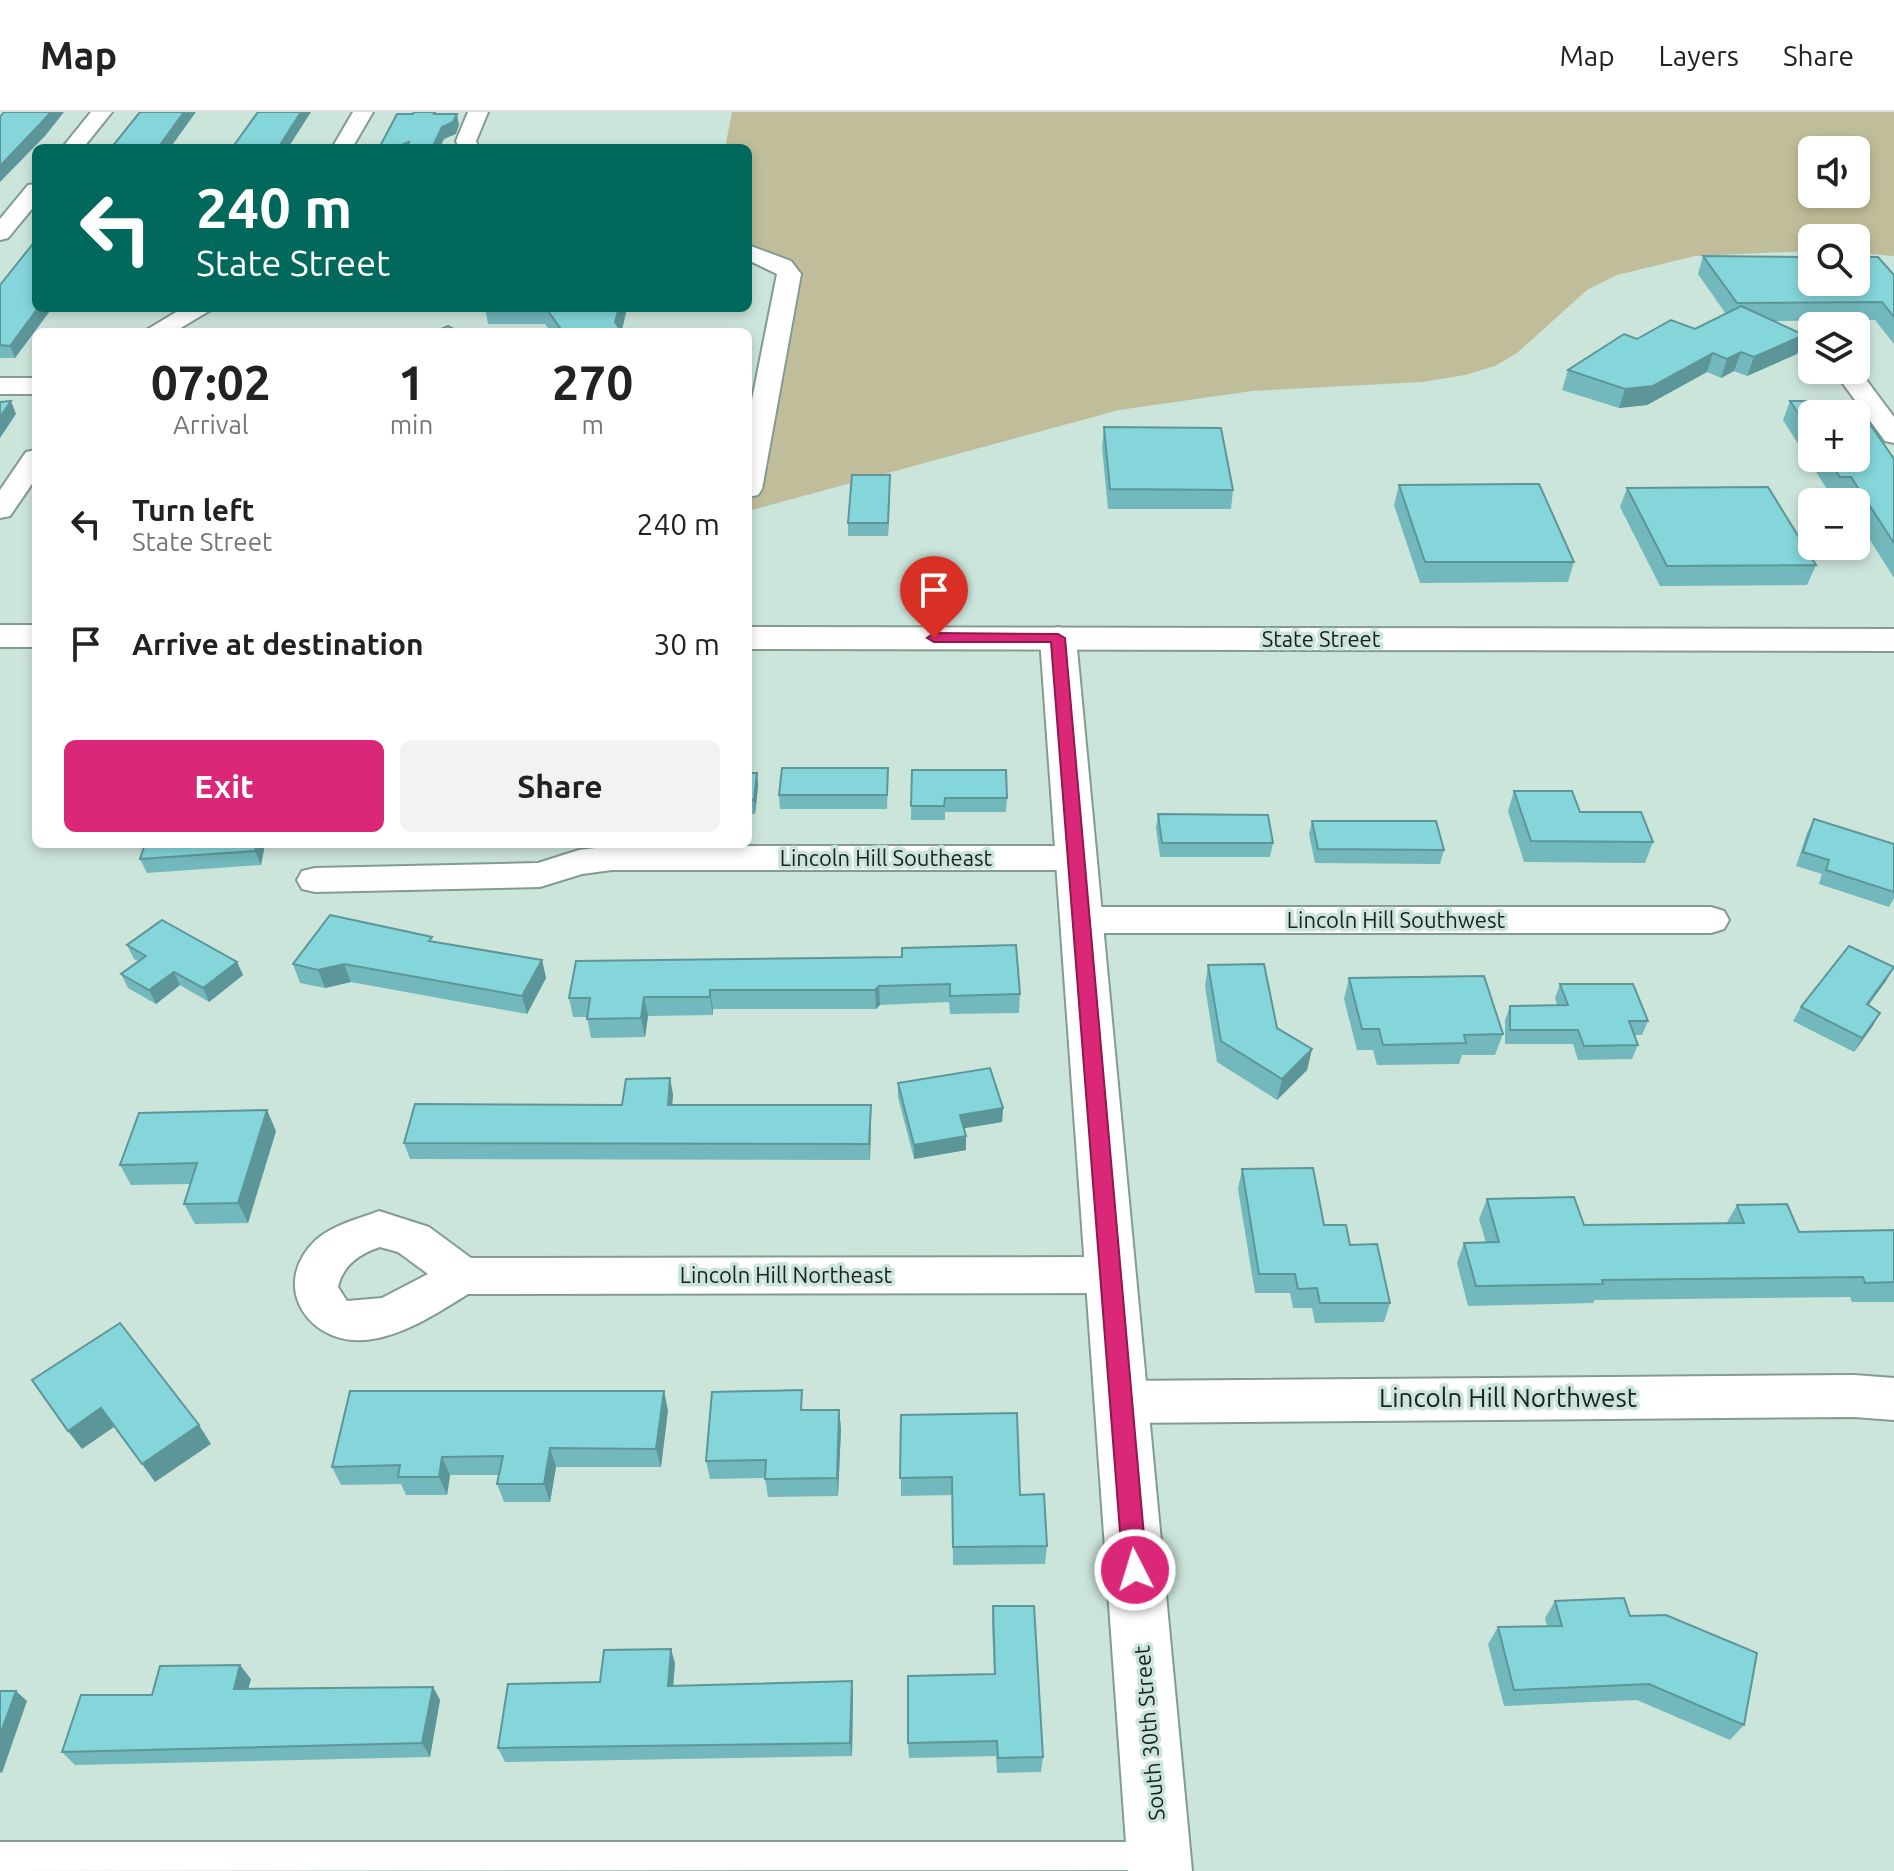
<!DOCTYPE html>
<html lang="en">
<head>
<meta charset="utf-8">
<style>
  body { margin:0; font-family:Ubuntu,sans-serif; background:#f2f2f2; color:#222; height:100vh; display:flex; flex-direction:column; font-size:30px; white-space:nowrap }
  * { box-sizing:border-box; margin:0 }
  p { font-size:26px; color:#767676 }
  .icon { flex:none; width:44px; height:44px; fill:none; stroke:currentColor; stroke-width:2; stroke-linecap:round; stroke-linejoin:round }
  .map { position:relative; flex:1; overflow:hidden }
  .panel { position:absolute; left:32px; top:216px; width:720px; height:520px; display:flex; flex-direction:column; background:#fff; border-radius:12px; box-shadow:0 4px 12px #0003 }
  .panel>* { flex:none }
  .guide { position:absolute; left:32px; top:32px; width:720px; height:168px; border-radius:12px; box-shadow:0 4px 12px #0003; background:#00695c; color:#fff; overflow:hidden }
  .buttons { position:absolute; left:1798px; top:24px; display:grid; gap:16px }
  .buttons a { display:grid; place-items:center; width:72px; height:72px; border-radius:12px; background:#fff; box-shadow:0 4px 12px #0003; font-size:40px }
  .pin { position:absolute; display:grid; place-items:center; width:68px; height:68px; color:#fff; margin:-82px -34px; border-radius:50% 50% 50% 0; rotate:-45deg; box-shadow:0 0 8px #0007 }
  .pin .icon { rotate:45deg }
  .me { position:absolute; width:88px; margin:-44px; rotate:355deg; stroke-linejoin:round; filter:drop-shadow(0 0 6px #0008) }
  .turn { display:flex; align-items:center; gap:28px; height:168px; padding:0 32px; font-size:36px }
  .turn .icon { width:104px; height:104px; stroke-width:2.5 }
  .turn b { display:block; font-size:56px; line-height:68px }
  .eta { display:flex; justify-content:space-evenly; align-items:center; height:136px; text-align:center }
  .eta b { font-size:48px; font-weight:600; line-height:56px }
  .cta { display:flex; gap:16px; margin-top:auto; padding:16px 32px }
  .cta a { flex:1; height:92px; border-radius:12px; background:#db2777; color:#fff; font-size:32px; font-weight:600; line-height:92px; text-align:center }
  .cta a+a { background:#f2f2f2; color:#222 }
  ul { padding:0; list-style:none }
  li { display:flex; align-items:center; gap:24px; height:120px; padding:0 32px }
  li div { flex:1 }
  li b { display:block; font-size:30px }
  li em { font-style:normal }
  header { display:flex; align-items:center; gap:48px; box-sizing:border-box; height:112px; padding:0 40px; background:#fff; border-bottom:2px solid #e0e0e0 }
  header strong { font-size:38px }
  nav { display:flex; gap:44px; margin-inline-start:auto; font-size:28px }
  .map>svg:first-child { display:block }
  .green { fill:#c0be9a; fill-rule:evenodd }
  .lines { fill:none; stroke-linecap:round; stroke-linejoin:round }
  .minor-casing { stroke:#839b91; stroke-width:4 }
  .tertiary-casing { stroke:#839b91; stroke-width:4 }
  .secondary-casing { stroke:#839b91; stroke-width:4 }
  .minor { fill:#fff; fill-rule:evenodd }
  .tertiary { fill:#fff; fill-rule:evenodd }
  .secondary { fill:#fff; fill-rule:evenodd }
  .wall { fill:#72b8bc; fill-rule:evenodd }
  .shaded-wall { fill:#5d9699 }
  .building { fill:#85d6db; stroke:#5d9699; stroke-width:2 }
  .route { fill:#db2777; stroke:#8e194d; stroke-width:2 }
  .labels { text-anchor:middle; stroke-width:7; stroke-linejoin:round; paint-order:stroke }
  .street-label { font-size:22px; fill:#18211d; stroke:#cce5db }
  .near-street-label { font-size:26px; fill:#18211d; stroke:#cce5db }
</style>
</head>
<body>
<header>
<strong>Map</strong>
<nav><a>Map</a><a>Layers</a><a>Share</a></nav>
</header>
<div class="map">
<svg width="1894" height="1759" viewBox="0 0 1894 1759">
  <rect width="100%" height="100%" fill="#cce5db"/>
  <path class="green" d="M732,0H1894V144L1856,141V126H1812V139L1695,144L1617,163L1587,178L1517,241L1495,254L1465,263L1422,270L1252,279L1119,298L748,399V377L789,162L748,140V36H725ZM1812,38H1856V82H1812Z"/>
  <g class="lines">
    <g class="minor-casing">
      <g id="minor">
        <path d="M91,0H112L83,36H62Z"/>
        <path d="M353,0H373L352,36H332Z"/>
        <path d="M468,0H488L476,29L479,36H459L456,29Z"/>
        <path d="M36,72V92L8,126L0,128V107L28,73Z"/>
        <path d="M748,133L791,149L801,162L762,377L758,383L748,385V308L777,162L748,148Z"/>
        <path d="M183,196H214L174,220H143Z"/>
        <path d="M1856,254L1894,305V331L1885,329L1833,258H1856Z"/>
        <rect x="0" y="266" width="36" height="16"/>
        <path d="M36,338V366L10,404L0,406V378L26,340Z"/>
        <path d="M612,734H1076L1088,738L1094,746L1088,754L1076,758H612L582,762L540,775L315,780L302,777L297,768L302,759L315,756L538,751L579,738Z"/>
        <path d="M1081,795H1711L1724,799L1729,808L1724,817L1711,821H1081L1068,817L1063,808L1068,799Z"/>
        <path d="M379,1099L429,1115L471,1146L1111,1145L1126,1150L1133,1163L1126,1176L1111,1181L468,1182C439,1200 408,1221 373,1227C311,1238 266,1174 317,1127C335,1112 358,1107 379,1099ZM380,1135L398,1140L428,1162L382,1186L347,1189L338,1175C343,1153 359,1142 380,1135Z"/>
        <path d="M1854,1263L1894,1266V1308L1854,1305L1121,1311L1105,1305L1098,1290L1105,1275L1121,1269Z"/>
        <path d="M0,1730H1160L1180,1738L1188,1758L0,1759Z"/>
      </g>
    </g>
    <g class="tertiary-casing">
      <path id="tertiary" d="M1058,515L1071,518L1076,526L1192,1759H1128L1040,526L1045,518Z"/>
    </g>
    <g class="secondary-casing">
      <g id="secondary">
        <rect x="0" y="513" width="36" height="22"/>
        <path d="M748,515L1894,517V539L748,537Z"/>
      </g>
    </g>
    <use href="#minor" class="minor"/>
    <use href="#tertiary" class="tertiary"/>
    <use href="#secondary" class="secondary"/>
  </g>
  <g class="wall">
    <path d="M1703,144L1894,163V232L1875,208L1773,209L1804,223L1797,242L1747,264L1734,259L1721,266L1707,260L1647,293L1619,296L1562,278L1568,258L1637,227L1695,217L1726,202L1698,162Z"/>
    <path d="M0,173L36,196H52L15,246H0Z"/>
    <path d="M485,196H627L622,220H551L545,212H488Z"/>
    <path d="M1790,289L1859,305L1894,347V466L1856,406V390H1846L1843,385H1832L1783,308ZM1812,302L1856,346H1812Z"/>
    <path d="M1104,315L1233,378L1231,397H1108L1102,335Z"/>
    <path d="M890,363L888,424H848V411Z"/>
    <path d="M1399,373L1574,450L1568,470L1420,471L1394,393Z"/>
    <path d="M1627,376L1816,453L1807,473L1660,474L1620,395Z"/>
    <path d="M912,658L1007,686L1006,700H945V708H911Z"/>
    <path d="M748,661H757L758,674L755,702H748Z"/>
    <path d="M888,670L887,697H780L779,683Z"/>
    <path d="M1514,679L1580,700L1653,730L1645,751L1524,750L1508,699Z"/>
    <path d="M1158,702L1273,731L1270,745H1160L1156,716Z"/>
    <path d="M1814,707L1894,732V786L1889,795L1819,772L1822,762L1796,754L1807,721Z"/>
    <path d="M1312,709L1444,738L1440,752L1315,751L1309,722Z"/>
    <path d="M265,732L261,753L147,761L140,747Z"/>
    <path d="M433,830L542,848L546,866L527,902L351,870L325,876L300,871L293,852Z"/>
    <path d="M127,833L237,850L243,863L209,890L180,873L156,892L128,876L121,862L138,849L134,847Z"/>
    <path d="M902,845L1020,882L1019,901L950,902L949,890L880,893L876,897H713V903L648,904L645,925L591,926L587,905H573L569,886Z"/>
    <path d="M1208,853L1277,916L1312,937L1307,958L1277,988L1217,950L1205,874Z"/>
    <path d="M1349,866L1503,922L1495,943H1462L1459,952L1377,953L1373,938H1357L1344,887Z"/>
    <path d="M1886,869L1868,893L1880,901L1872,915L1854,940L1793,909L1801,895Z"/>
    <path d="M1560,872L1648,909L1642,923H1634L1638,933L1632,947L1578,948L1573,932H1505V908L1510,894L1557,893L1555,886Z"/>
    <path d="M898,971L1003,996L1002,1010L963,1016L966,1038L914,1047L898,985Z"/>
    <path d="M673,982L672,993L871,1009L870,1048L410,1047L404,1031L622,993Z"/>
    <path d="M276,1019L248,1111L195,1112L184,1092L190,1072L131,1073L120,1053Z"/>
    <path d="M1242,1057L1350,1133L1390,1191L1384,1210L1315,1211L1312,1196H1293L1290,1181H1255L1238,1077Z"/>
    <path d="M1487,1087L1584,1113L1726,1112L1737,1093L1799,1120L1894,1118V1190H1852L1850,1185L1595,1188L1593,1191L1468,1194L1457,1151L1464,1131H1486L1479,1107Z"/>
    <path d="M668,1298L661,1355H556L550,1390H504L497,1372L499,1363H450L447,1383H406L401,1372L341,1373L332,1355Z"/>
    <path d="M804,1298H839L841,1317L838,1384L768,1385L765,1366L710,1367L706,1349Z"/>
    <path d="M901,1303L1020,1383L1047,1434L1045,1452L953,1453L952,1383L901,1384Z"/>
    <path d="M1555,1489L1630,1504L1744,1613L1730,1628L1637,1588L1504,1594L1488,1532L1498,1515L1547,1514L1545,1506Z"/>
    <path d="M993,1494L1043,1645L1041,1660L997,1661L996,1644L909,1646L908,1631L994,1562L992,1511Z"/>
    <path d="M675,1551L673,1574L852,1569L853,1583L852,1644L505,1650L498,1636L600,1570Z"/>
    <path d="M251,1567L248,1577L433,1575L440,1588L430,1645L75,1653L62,1640L152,1583Z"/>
  </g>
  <g class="shaded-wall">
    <path d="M51,0H64L45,24L0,70V54Z"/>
    <path d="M184,0H196L170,36H158Z"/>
    <path d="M301,0H311L288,36H278Z"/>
    <path d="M457,2L459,13L456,22L444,27L440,36H432L442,15Z"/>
    <path d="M409,30L410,36H395Z"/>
    <path d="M38,196H52L15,246L10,234Z"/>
    <path d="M619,196H627L621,220L615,210Z"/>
    <path d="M1804,223L1797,242L1747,264L1754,245Z"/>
    <path d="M1741,240L1734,259L1721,266L1727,247Z"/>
    <path d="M1713,241L1707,260L1647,293L1619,296L1625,277Z"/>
    <path d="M11,289L16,302L0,326V305Z"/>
    <path d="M890,363V376L888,424V411Z"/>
    <path d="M757,661L758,674L755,702L754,688Z"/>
    <path d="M257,732H265L261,753L255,739Z"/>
    <path d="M542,848L546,866L527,902L522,884Z"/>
    <path d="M237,850L243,863L209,890L203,876Z"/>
    <path d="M344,852L351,870L325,876L318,858Z"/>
    <path d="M1894,855L1886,869L1859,906L1867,892Z"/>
    <path d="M174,860L180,873L156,892L149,878Z"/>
    <path d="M879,874L880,893L876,897L875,878Z"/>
    <path d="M710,878L713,897V903L710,885Z"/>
    <path d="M644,885L648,904L645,925L641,906Z"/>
    <path d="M1880,901L1872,915L1854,940L1862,926Z"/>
    <path d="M1312,937L1307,958L1277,988L1282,967Z"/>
    <path d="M670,966L673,982L671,1009L668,993Z"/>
    <path d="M871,993V1009L870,1048L869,1032Z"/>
    <path d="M1003,996L1002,1010L960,1017V1003Z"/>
    <path d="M267,998L276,1019L248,1111L238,1091Z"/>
    <path d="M966,1024V1038L914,1047V1033Z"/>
    <path d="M664,1279L668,1298L661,1355L656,1337Z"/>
    <path d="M101,1296L114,1315L82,1337L68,1319Z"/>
    <path d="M839,1298L841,1317L838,1384L837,1366Z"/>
    <path d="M199,1313L211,1332L155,1370L142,1352Z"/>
    <path d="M550,1336L556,1355L550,1390L544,1372Z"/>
    <path d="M442,1345L450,1363L447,1383L439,1365Z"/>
    <path d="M671,1537L675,1551L672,1588L668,1574Z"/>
    <path d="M240,1553L251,1567L244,1591L234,1577Z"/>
    <path d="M852,1569L853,1583L852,1644L850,1631Z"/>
    <path d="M433,1575L440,1588L430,1645L422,1631Z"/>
    <path d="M16,1579L27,1589L2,1661L0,1660V1623Z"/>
  </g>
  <g class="building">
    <path d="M4,0H51L40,12L0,54V5Z"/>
    <path d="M140,0H184L158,36H111Z"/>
    <path d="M258,0H301L278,36H232Z"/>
    <path d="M414,0H435L434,2H457L453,10L442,15L432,36H408L409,30L395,36H379L397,2H413Z"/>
    <path d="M36,128V196H38L10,234L0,233V173Z"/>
    <path d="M1703,144L1812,145V170H1856V145H1878L1894,163V205L1882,190L1737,191Z"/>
    <path d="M1741,194L1804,223L1754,245L1741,240L1727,247L1713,241L1653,274L1625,277L1568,258L1624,222L1637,227L1671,208L1695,217Z"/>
    <path d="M546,196H619L615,210L622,220H563Z"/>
    <path d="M448,214L459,220H434Z"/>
    <path d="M11,289L0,305V290Z"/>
    <path d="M1790,289H1848L1859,305H1865L1894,347V431L1851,365H1840L1827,346H1856V302H1812V322Z"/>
    <path d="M1104,315L1221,316L1233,378L1110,377Z"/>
    <path d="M852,363H890L888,411H848Z"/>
    <path d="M1539,372L1574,450H1425L1399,373Z"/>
    <path d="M1768,375L1816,453L1667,454L1627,376Z"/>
    <path d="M782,656H888L887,683H779Z"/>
    <path d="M912,658H1006L1007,686H945L944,694H911Z"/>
    <path d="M748,661H757L754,688H748Z"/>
    <path d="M1514,679H1572L1580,700H1641L1653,730L1531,729Z"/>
    <path d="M1158,702L1268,703L1273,731H1162Z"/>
    <path d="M1814,707L1894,732V780L1826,758L1829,748L1803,740Z"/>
    <path d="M1312,709H1436L1444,738L1318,737Z"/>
    <path d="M145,732H257L255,739L140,747Z"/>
    <path d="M330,803L432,825L429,829L542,848L522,884L344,852L318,858L293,852Z"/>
    <path d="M162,808L237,850L203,876L174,860L149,878L121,862L146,844L127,833Z"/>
    <path d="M1016,833L1020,882L950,884V872L879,874L875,878H710V885H644L641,906L587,907L590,886H569L576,849L902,845V836Z"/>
    <path d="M1849,834L1894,855L1867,892L1880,901L1862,926L1801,895Z"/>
    <path d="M1264,852L1277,916L1312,937L1282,967L1221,929L1208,853Z"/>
    <path d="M1484,864L1503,922L1464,923L1466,931L1383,933L1379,917H1362L1349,866Z"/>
    <path d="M1560,872H1633L1648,909H1629L1638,933L1584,934L1578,918H1510V894L1568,893Z"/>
    <path d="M990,956L1003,996L960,1003L966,1024L914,1033L898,971Z"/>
    <path d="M670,966L668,993H871L869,1032L404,1031L415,992L622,993L626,967Z"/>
    <path d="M267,998L238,1091L184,1092L197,1051L120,1053L139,1001Z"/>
    <path d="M1313,1056L1324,1113H1346L1350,1133L1377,1132L1390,1191H1320L1317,1176L1298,1177L1295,1162H1259L1242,1057Z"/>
    <path d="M1574,1085L1584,1113L1744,1111L1737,1093L1787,1092L1799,1120L1894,1118V1170L1865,1171L1863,1165L1602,1168L1603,1172L1476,1174L1464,1131L1499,1130L1487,1087Z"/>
    <path d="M120,1211L199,1313L142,1352L101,1296L68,1319L32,1268Z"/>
    <path d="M802,1278L801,1298H839L837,1366L765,1367L766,1348L706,1349L712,1280Z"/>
    <path d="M350,1279H664L656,1337L550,1336L544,1372H497L503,1344L442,1345L439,1365H398L400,1353L332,1355Z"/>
    <path d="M1017,1301L1020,1383L1044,1382L1047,1434L953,1435L952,1365L900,1366L901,1303Z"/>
    <path d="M1624,1486L1630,1504L1666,1503L1757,1541L1744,1613L1649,1572L1514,1578L1498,1515L1562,1514L1555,1489Z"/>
    <path d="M993,1494H1034L1043,1645L998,1646L997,1629L908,1631V1564L995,1562Z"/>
    <path d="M671,1537L668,1574L852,1569L850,1631L498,1636L508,1572L600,1570L604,1538Z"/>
    <path d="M240,1553L234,1577L433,1575L422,1631L62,1640L81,1583H152L160,1554Z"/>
    <path d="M0,1579H16L0,1623Z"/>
  </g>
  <path class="route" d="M1058,522L1065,526L1147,1458L1144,1466L1135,1469L1127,1466L1123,1458L1051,530H934L927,526L934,521Z"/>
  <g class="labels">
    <g class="street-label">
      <text x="1321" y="535">State Street</text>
      <text x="886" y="754">Lincoln Hill Southeast</text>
      <text x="1396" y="816">Lincoln Hill Southwest</text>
      <text x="786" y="1171">Lincoln Hill Northeast</text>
      <text transform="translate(1149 1621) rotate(-95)" y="8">South 30th Street</text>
    </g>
    <g class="near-street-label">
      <text x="1508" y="1295">Lincoln Hill Northwest</text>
    </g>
  </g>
</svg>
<div class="buttons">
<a><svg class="icon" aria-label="sound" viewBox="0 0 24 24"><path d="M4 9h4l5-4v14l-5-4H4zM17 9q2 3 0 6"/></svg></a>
<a><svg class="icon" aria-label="search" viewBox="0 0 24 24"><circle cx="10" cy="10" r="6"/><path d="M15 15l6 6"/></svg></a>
<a><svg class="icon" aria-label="layers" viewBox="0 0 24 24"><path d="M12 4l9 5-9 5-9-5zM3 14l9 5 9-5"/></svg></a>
<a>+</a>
<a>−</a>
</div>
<div class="pin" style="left:934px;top:526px;background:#d93025"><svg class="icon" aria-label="arrive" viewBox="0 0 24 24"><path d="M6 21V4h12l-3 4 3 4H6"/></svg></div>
<svg class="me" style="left:1135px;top:1458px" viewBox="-20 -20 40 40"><circle r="17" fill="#db2777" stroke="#fff" stroke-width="3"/><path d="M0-11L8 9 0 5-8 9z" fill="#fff"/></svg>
<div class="guide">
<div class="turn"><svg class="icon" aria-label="left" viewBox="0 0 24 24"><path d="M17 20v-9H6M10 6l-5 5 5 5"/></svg><div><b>240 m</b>State Street</div></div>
</div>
<section class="panel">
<div class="eta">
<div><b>07:02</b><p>Arrival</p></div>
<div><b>1</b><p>min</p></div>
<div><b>270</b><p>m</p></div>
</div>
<ul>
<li><svg class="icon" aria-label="left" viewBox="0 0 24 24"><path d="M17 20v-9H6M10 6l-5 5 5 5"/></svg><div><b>Turn left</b><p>State Street</p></div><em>240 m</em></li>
<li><svg class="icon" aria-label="arrive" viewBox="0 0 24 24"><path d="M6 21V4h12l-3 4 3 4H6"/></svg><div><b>Arrive at destination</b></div><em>30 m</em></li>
</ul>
<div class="cta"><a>Exit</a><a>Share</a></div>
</section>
</div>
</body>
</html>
